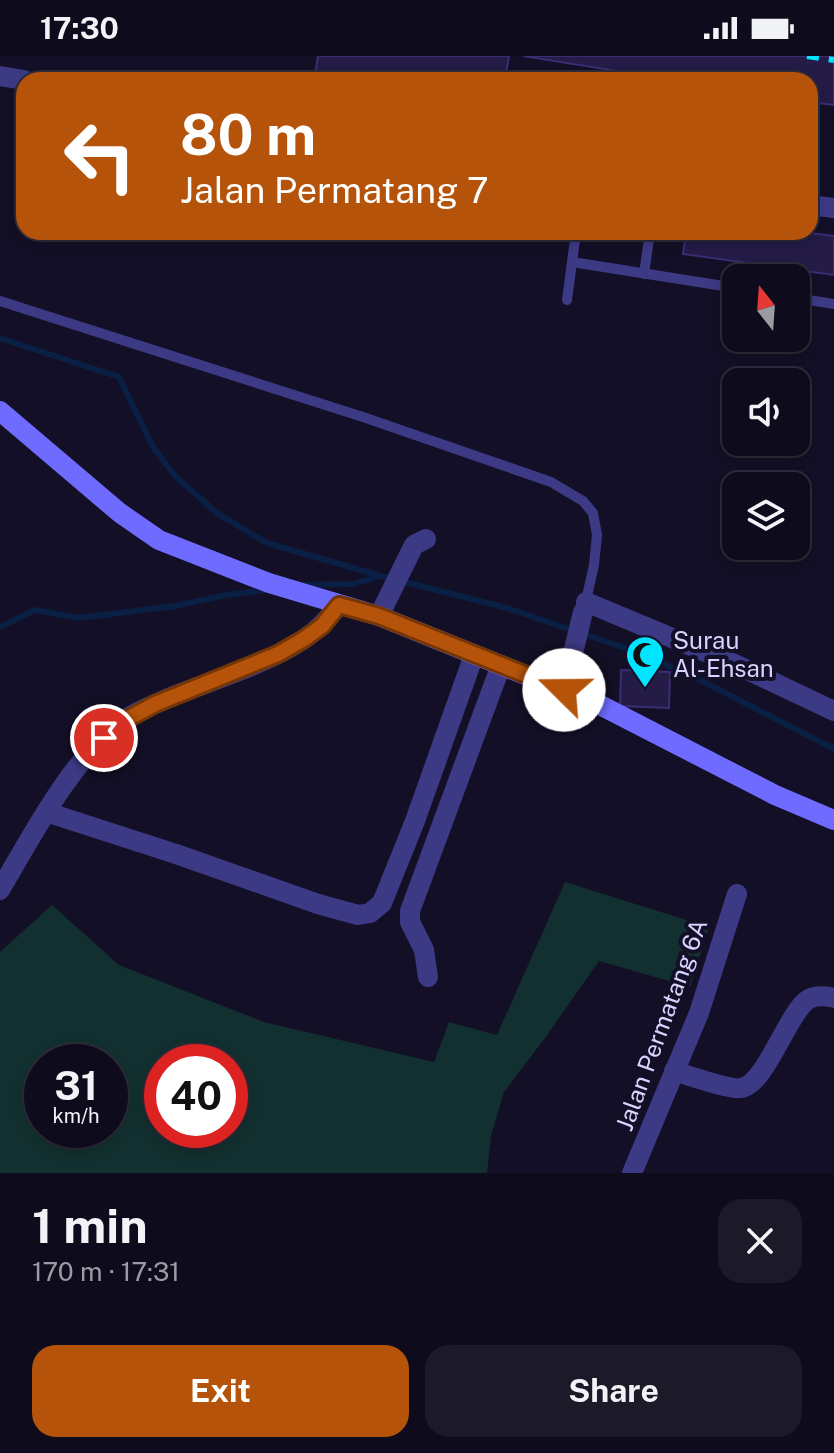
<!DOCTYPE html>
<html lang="en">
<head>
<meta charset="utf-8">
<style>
  body { margin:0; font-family:"Public Sans",sans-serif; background:#1c1929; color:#f1f3f6; height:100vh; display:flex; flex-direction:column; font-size:30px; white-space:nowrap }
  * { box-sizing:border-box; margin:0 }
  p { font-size:26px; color:#9b9ba3 }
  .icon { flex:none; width:44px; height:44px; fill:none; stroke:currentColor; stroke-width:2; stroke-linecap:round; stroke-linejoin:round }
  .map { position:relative; height:1117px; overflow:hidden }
  .sheet { display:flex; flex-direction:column; background:#0e0b1c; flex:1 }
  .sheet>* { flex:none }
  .banner { position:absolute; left:16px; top:16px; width:802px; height:168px; border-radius:24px; box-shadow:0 4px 12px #0003,0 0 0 2px #2e2b3b; background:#b45309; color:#fff; overflow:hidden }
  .needle { width:52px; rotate:343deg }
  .buttons { position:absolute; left:722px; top:208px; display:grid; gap:16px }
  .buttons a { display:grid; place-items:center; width:88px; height:88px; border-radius:16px; background:#0e0b1c; box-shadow:0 4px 12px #0003,0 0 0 2px #2e2b3b; font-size:40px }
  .speed { position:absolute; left:24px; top:988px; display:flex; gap:16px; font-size:40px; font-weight:700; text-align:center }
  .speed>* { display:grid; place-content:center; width:104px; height:104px; border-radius:50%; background:#0e0b1c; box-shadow:0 4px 12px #0003,0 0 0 2px #2e2b3b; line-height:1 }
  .speed small { font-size:20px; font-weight:400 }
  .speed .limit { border:12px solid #d22; background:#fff; color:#111 }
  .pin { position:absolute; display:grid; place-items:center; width:68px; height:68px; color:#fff; margin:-34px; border:4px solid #fff; border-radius:50%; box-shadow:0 2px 8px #0007 }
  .me { position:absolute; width:88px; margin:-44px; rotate:292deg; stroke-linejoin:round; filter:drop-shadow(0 0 6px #0008) }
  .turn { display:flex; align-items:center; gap:28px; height:168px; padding:0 32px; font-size:36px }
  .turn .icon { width:104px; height:104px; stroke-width:2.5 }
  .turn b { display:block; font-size:56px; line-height:68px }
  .round { display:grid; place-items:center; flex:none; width:84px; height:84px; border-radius:24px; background:#1c1929 }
  .overview { display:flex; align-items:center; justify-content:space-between; height:136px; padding:0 32px }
  h1 { font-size:48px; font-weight:700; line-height:60px }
  .button { display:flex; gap:16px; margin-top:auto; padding:16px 32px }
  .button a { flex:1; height:92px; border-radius:24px; background:#b45309; color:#fff; font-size:32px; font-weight:700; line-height:92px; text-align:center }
  .button a+a { background:#1c1929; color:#f1f3f6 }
  .status { display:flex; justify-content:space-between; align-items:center; height:56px; padding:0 40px; background:#0e0b1c; direction:ltr }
  .status svg { height:22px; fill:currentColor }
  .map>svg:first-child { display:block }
  .green { fill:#12302f; fill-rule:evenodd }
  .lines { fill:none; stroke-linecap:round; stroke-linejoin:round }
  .stream { stroke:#0a1f44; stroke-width:6 }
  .building { fill:#241b47; stroke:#3b2d73; stroke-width:2 }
  .lane { stroke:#3d3a85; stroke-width:10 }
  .street { stroke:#3d3a85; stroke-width:20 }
  .secondary { stroke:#6f6bff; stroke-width:20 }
  .rail { stroke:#00e5ff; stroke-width:6; stroke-dasharray:12 10; stroke-linecap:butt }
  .route-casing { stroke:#753606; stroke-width:20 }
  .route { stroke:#b45309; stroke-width:14 }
  .labels { text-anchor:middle; stroke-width:8; stroke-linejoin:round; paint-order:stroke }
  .poi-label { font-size:24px; fill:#d9d4ff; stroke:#130f26; text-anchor:start }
  .street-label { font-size:24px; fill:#d9d4ff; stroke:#130f26 }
</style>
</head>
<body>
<div class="status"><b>17:30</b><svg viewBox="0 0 49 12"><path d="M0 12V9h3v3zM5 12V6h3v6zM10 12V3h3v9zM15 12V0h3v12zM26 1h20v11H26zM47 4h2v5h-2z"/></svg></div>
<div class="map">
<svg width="834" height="1117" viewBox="0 0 834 1117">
  <rect width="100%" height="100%" fill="#130f26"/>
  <path class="green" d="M565,826L709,871L690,931L599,905L545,982L504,1036L491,1080L487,1117H0V896L52,849L119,909L264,966L434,1006L449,966L497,979ZM42,1006H110V1074H42ZM162,1006H230V1074H162Z"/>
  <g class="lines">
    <g class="stream">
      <path d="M0,282L119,321L153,391L175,420L217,457L267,487L381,520L507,552L640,597L706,627L834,693"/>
      <path d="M300,529L354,528L380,520"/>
      <path d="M0,571L35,554L79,562L175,550L226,539L265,534"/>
    </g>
  </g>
  <g class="building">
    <path d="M318,0H509L505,24H412L363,16L362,24H314Z"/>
    <path d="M523,0H834V49L810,46V24H674Z"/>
    <path d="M686,176H803L834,180V219L683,198Z"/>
    <path d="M621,614L670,616L669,652L620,650Z"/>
  </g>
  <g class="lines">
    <g class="lane">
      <path d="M572,206L736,232"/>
      <path d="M644,218L650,176"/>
      <path d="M796,242L834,248"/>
      <path d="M567,244L576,176"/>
      <path d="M0,245L363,361L551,426L583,445L593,457L597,479L594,509L585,549"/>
    </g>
    <g class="street">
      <path d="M0,20L24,24"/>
      <path d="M810,149L834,152"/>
      <path d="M586,546L739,610L834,655"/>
      <path d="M379,560L414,489L426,483"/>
      <path d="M564,634L583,556"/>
      <path d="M46,756L176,798L318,848L358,859L370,857L382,847L415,765L474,599"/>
      <path d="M0,834C32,780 71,704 121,666C137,654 158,647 176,639C216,623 269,607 304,583C318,574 328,562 339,549"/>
      <path d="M428,921L424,894L410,866V855L501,609"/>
      <path d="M674,1015C688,1019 729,1034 741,1032C766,1029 789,953 809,943C816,939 827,940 834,942"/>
      <path d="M632,1117L699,957L737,838"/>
    </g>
    <path class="secondary" d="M0,355L120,457L159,484L269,527L379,560L602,650L775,739L834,764"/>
    <path class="rail" d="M807,0L834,4"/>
  </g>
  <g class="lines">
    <g class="route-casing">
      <path id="route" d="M104,682L122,666L155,648L278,598L304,583L322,570L339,549L379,560L564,634"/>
    </g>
    <use href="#route" class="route"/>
  </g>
  <defs>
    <g id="mosque-pin" transform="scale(2)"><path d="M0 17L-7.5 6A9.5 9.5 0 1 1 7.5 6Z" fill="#00e5ff" stroke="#130f26"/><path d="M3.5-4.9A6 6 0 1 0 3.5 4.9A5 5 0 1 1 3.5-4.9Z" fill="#111"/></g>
  </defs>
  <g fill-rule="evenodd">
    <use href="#mosque-pin" x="645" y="599"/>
  </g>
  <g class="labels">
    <g class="poi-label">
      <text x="673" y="593">Surau<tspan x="673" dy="28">Al-Ehsan</tspan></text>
    </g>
    <g class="street-label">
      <text transform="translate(662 969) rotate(-70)" y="8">Jalan Permatang 6A</text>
    </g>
  </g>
</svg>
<div class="buttons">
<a><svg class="needle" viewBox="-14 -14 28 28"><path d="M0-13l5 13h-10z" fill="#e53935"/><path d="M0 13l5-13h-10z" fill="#9b9ba3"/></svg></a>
<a><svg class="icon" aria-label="sound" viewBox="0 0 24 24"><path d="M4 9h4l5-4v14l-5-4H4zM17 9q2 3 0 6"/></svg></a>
<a><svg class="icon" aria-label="layers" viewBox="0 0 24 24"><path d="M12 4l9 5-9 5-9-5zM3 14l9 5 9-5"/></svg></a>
</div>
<div class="speed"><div>31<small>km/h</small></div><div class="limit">40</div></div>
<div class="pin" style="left:104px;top:682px;background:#d93025"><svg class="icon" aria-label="arrive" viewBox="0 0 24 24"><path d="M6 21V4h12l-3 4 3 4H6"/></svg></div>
<svg class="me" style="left:564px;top:634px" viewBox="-20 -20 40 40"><circle r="19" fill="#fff"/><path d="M0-13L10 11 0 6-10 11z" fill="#b45309"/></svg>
<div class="banner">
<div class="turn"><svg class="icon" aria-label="left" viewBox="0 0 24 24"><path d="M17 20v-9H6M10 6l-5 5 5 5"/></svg><div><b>80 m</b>Jalan Permatang 7</div></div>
</div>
</div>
<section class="sheet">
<div class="overview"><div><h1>1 min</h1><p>170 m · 17:31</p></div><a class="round"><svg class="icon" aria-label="close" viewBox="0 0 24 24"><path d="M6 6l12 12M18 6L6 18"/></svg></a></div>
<div class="button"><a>Exit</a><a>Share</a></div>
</section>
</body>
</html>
